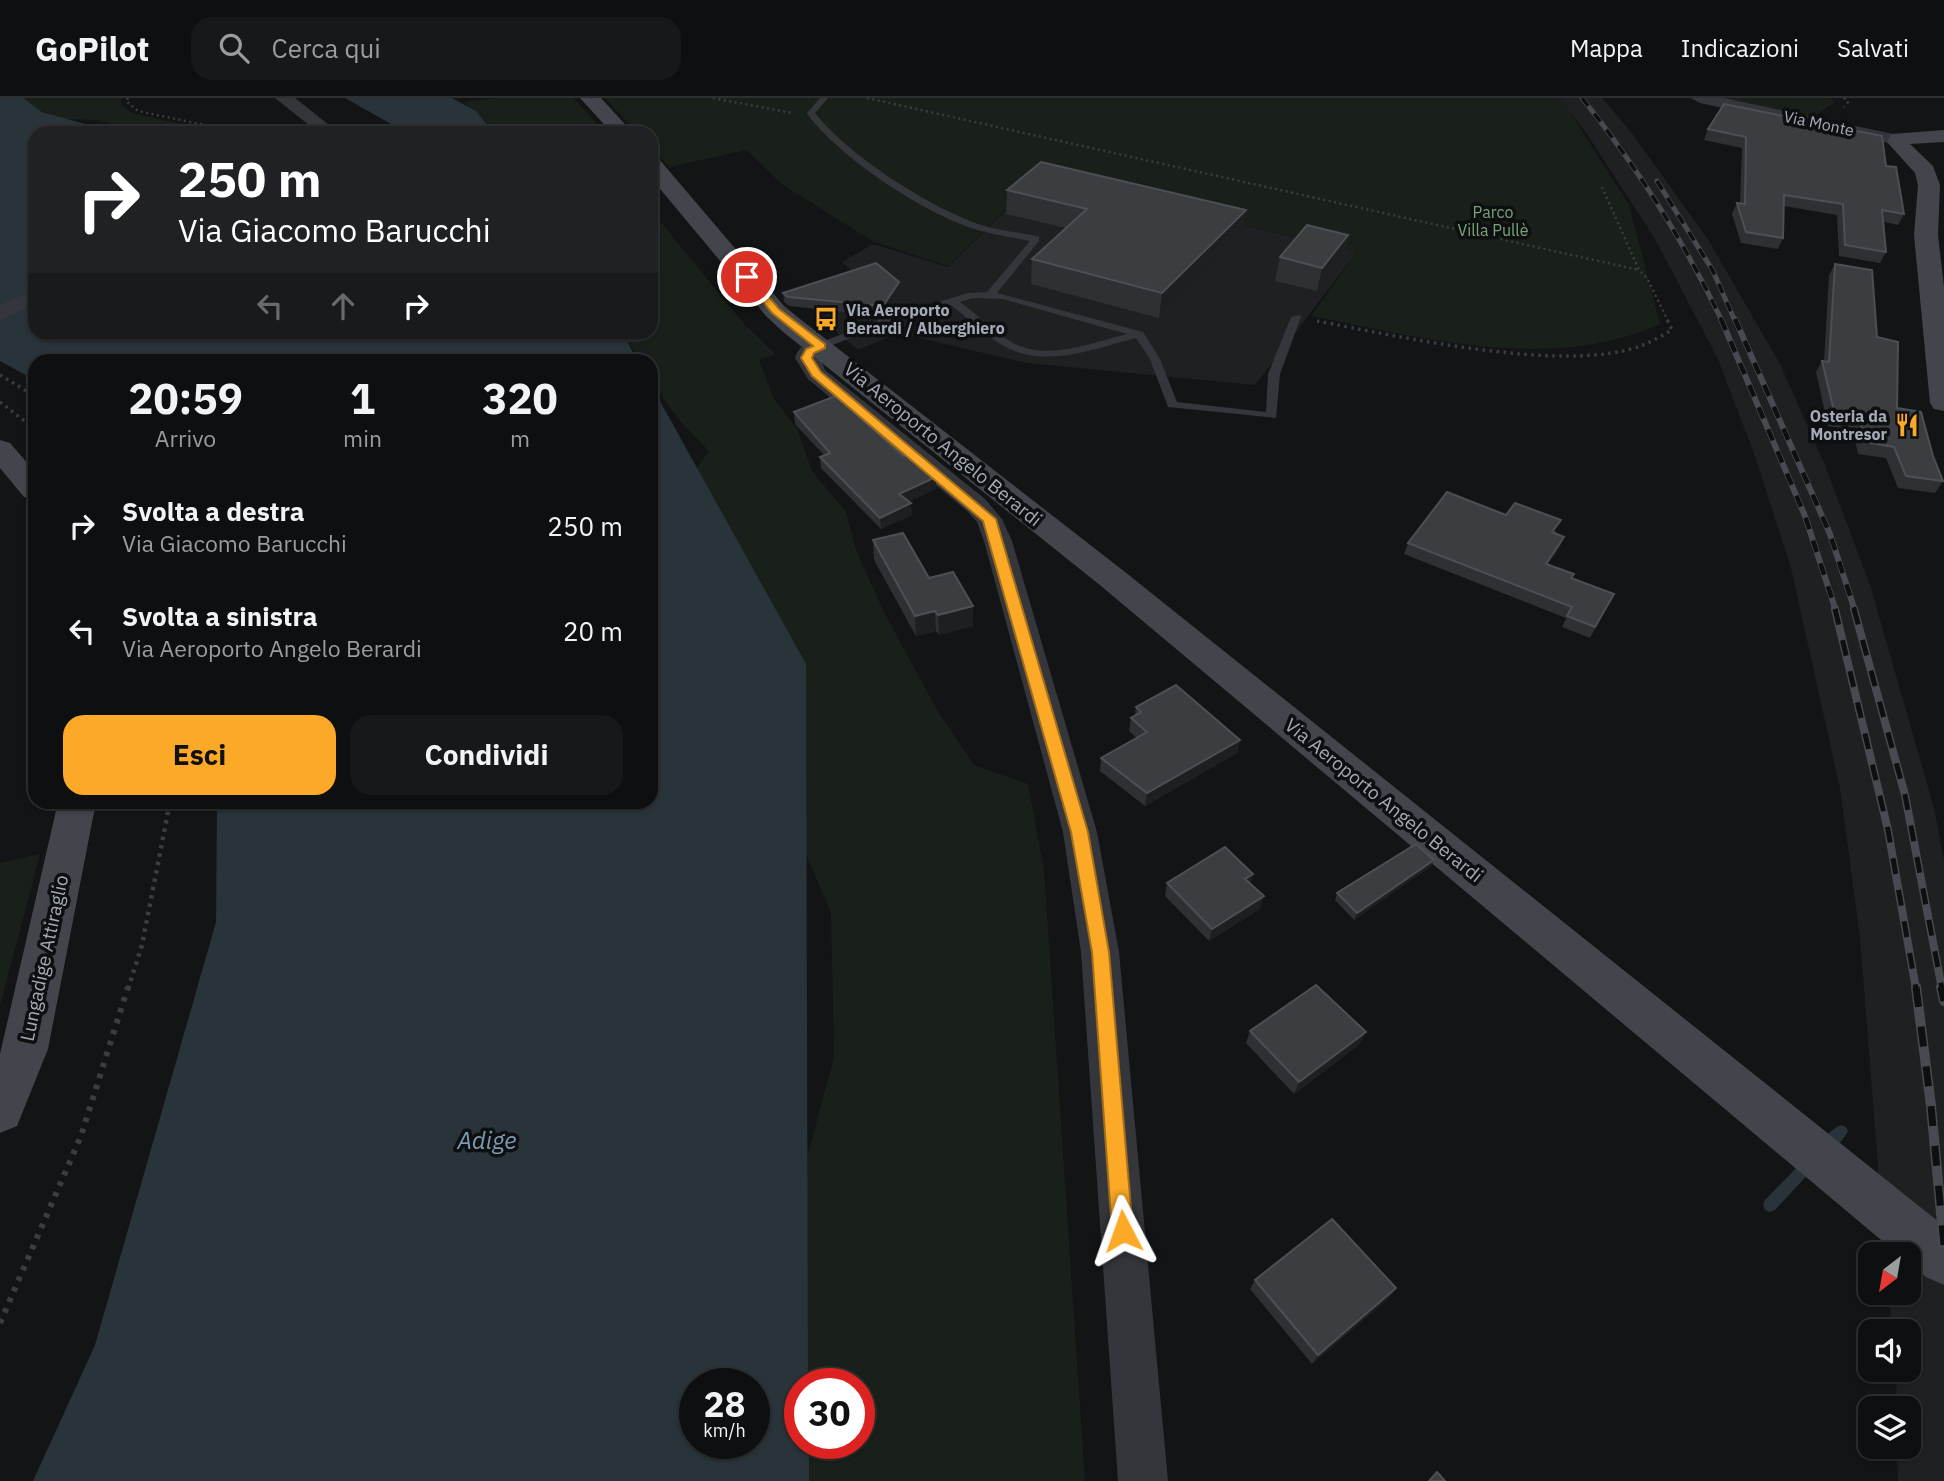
<!DOCTYPE html>
<html lang="it">
<head>
<meta charset="utf-8">
<style>
  body { margin:0; font-family:"IBM Plex Sans",sans-serif; background:#171819; color:#f1f3f6; height:100vh; display:flex; flex-direction:column; font-size:26px; white-space:nowrap }
  * { box-sizing:border-box; margin:0 }
  p { font-size:23px; color:#9b9c9f }
  .icon { flex:none; width:38px; height:38px; fill:none; stroke:currentColor; stroke-width:2; stroke-linecap:round; stroke-linejoin:round }
  .map { position:relative; flex:1; overflow:hidden }
  .details { position:absolute; left:28px; top:256px; width:630px; height:455px; display:flex; flex-direction:column; background:#0e0f10; border-radius:21px; box-shadow:0 2px 5px #0004,0 0 0 2px #2e2f30 }
  .details>* { flex:none }
  .banner { position:absolute; left:28px; top:28px; width:630px; height:214px; border-radius:21px; box-shadow:0 2px 5px #0004,0 0 0 2px #2e2f30; background:#202124; color:#fff; overflow:hidden }
  .needle { width:46px; rotate:211deg }
  .buttons { position:absolute; left:1858px; top:1144px; display:grid; gap:14px }
  .buttons a { display:grid; place-items:center; width:63px; height:63px; border-radius:14px; background:#0e0f10; box-shadow:0 2px 5px #0004,0 0 0 2px #2e2f30; font-size:35px }
  .speed { position:absolute; left:679px; top:1270px; display:flex; gap:14px; font-size:35px; font-weight:700; text-align:center }
  .speed>* { display:grid; place-content:center; width:91px; height:91px; border-radius:50%; background:#0e0f10; box-shadow:0 2px 5px #0004,0 0 0 2px #2e2f30; line-height:1 }
  .speed small { font-size:18px; font-weight:400 }
  .speed .limit { border:10px solid #d22; background:#fff; color:#111 }
  .pin { position:absolute; display:grid; place-items:center; width:60px; height:60px; color:#fff; margin:-30px; border:4px solid #fff; border-radius:50%; box-shadow:0 2px 7px #0007 }
  .me { position:absolute; width:77px; margin:-38px; rotate:356deg; stroke-linejoin:round; filter:drop-shadow(0 0 5px #0008) }
  .turn { display:flex; align-items:center; gap:24px; height:147px; padding:0 35px; font-size:32px }
  .turn .icon { width:91px; height:91px; stroke-width:2.5 }
  .turn b { display:block; font-size:49px; line-height:60px }
  .lanes { display:flex; align-items:center; height:66px; padding:0 35px; background:#0003; justify-content:center; gap:35px; direction:ltr }
  .lanes .off { opacity:.35 }
  .eta { display:flex; justify-content:space-evenly; align-items:center; height:119px; text-align:center }
  .eta b { font-size:42px; font-weight:800; line-height:49px }
  .primary-button { display:flex; gap:14px; margin-top:auto; padding:14px 35px }
  .primary-button a { flex:1; height:80px; border-radius:21px; background:#fba926; color:#111; font-size:28px; font-weight:800; line-height:80px; text-align:center }
  .primary-button a+a { background:#171819; color:#f1f3f6 }
  ul { padding:0; list-style:none }
  li { display:flex; align-items:center; gap:21px; height:105px; padding:0 35px }
  li div { flex:1 }
  li b { display:block; font-size:26px }
  li em { font-style:normal }
  header { display:flex; align-items:center; gap:42px; box-sizing:border-box; height:98px; padding:0 35px; background:#0e0f10; border-bottom:2px solid #2e2f30 }
  header strong { font-size:33px }
  nav { display:flex; gap:38px; margin-inline-start:auto; font-size:24px }
  .search { width:490px; height:63px; background:#171819; display:flex; align-items:center; gap:18px; box-sizing:border-box; padding:0 24px; border-radius:21px; color:#9b9c9f; font-size:26px }
  .map>svg:first-child { display:block }
  .built { fill:#1f2022 }
  .green { fill:#19201a; fill-rule:evenodd }
  .water { fill:#29333a; fill-rule:evenodd }
  .lines { fill:none; stroke-linecap:round; stroke-linejoin:round }
  .stream { fill:#29333a; fill-rule:evenodd }
  .path-far3 { stroke:#3a3d42; stroke-width:2.5; stroke-dasharray:2 3.5; stroke-linecap:butt }
  .path-far2 { stroke:#3a3d42; stroke-width:3.5; stroke-dasharray:2.5 4.5; stroke-linecap:butt }
  .path-far1 { stroke:#3a3d42; stroke-width:4.5; stroke-dasharray:3.5 5; stroke-linecap:butt }
  .path { stroke:#3a3d42; stroke-width:6; stroke-dasharray:4.5 7; stroke-linecap:butt }
  .lane { fill:#34363b; fill-rule:evenodd }
  .street { fill:#34363b; fill-rule:evenodd }
  .secondary { fill:#42454b; fill-rule:evenodd }
  .rail-far3-casing { stroke:#474a50; stroke-width:5 }
  .rail-far2-casing { stroke:#474a50; stroke-width:6 }
  .rail-far1-casing { stroke:#474a50; stroke-width:8 }
  .rail-casing { stroke:#474a50; stroke-width:10 }
  .rail-far3 { stroke:#0e0f10; stroke-width:3.5; stroke-dasharray:10; stroke-linecap:butt }
  .rail-far2 { stroke:#0e0f10; stroke-width:4.5; stroke-dasharray:12; stroke-linecap:butt }
  .rail-far1 { stroke:#0e0f10; stroke-width:5; stroke-dasharray:16; stroke-linecap:butt }
  .rail { stroke:#0e0f10; stroke-width:7; stroke-dasharray:20; stroke-linecap:butt }
  .wall { fill:#2f3033 }
  .shaded-wall { fill:#1e1f21 }
  .building { fill:#3b3d41; stroke:#4c4f54; stroke-width:2 }
  .route { fill:#fba926; stroke:#a36e19; stroke-width:2 }
  .labels { text-anchor:middle; stroke-width:7; stroke-linejoin:round; paint-order:stroke }
  .far-street-label { font-size:16px; fill:#a4abb7; stroke:#0e0f10 }
  .far-park-label { font-size:16px; fill:#7aa37b; stroke:#0e0f10 }
  .far-poi-label { font-size:16px; font-weight:bold; fill:#a4abb7; stroke:#0e0f10; text-anchor:start }
  .street-label { font-size:19px; fill:#a4abb7; stroke:#0e0f10 }
  .near-water-label { font-size:24px; font-style:italic; fill:#799bb4; stroke:#0e0f10 }
</style>
</head>
<body>
<header>
<strong>GoPilot</strong>
<div class="search"><svg class="icon" aria-label="search" viewBox="0 0 24 24"><circle cx="10" cy="10" r="6"/><path d="M15 15l6 6"/></svg>Cerca qui</div>
<nav><a>Mappa</a><a>Indicazioni</a><a>Salvati</a></nav>
</header>
<div class="map">
<svg width="1944" height="1383" viewBox="0 0 1944 1383">
  <rect width="100%" height="100%" fill="#131415"/>
  <g class="built">
    <path d="M1559,0H1602L1631,34L1709,143L1780,266L1824,365L1870,487L1934,710L1944,762V1383H1898L1897,1349H1909V1311H1897L1896,1272H1909V1234H1892L1889,1195H1909V1157H1885L1860,839L1840,690L1791,470L1755,358L1718,261L1655,141L1585,33Z"/>
    <path d="M1039,80L1357,154L1255,287L1027,265L898,235L858,252L818,219L880,199L842,164L873,146L948,169Z"/>
  </g>
  <g class="green">
    <path d="M8,0H121L122,7L132,15L222,35H149L97,22L62,21Z"/>
    <path d="M498,0H574L605,35H499L463,4Z"/>
    <path d="M605,0H1561L1629,107L1660,226C1553,275 1421,240 1311,218L1357,154L1039,79L948,168L874,144L783,87L746,52L669,69L651,49V35H637Z"/>
    <path d="M1719,0H1830L1835,4L1812,20Z"/>
    <path d="M651,112L744,226L775,256L759,262L774,301L797,331L812,373L846,414L856,452L885,516L937,612L974,667L1028,686L1044,771L1085,1383H754L774,1182L834,959L831,815L797,735L687,384L709,353C687,329 651,298 651,262H643L619,235L651,234ZM800,1286H859V1346H800Z"/>
    <path d="M40,756L2,900L0,907V765Z"/>
  </g>
  <g class="water">
    <path d="M0,0H23L42,14L117,35H35V234H622L637,262H35V282L0,263Z"/>
    <path d="M345,0H452L476,13L494,35H407Z"/>
    <path d="M651,287L806,566L808,1286H800V1346H809V1383H33L95,1247L216,824L217,704H651ZM695,1286H754V1346H695Z"/>
  </g>
  <g class="lines">
    <g class="stream">
      <path d="M1841,1027L1846,1029L1848,1033C1844,1041 1834,1053 1825,1056L1820,1054L1818,1050C1822,1042 1832,1030 1841,1027Z"/>
      <path d="M1809,1060L1814,1062L1816,1066L1814,1070L1775,1112L1770,1114L1765,1112L1763,1107L1765,1102L1804,1062Z"/>
    </g>
    <g class="path-far3">
      <path d="M128,0L126,3L138,13L242,35"/>
      <path d="M713,0L792,15"/>
      <path d="M867,0L1639,172"/>
      <path d="M1844,0L1848,4L1844,9"/>
      <path d="M273,35L285,32"/>
      <path d="M1602,89L1639,172L1647,180L1668,223"/>
    </g>
    <g class="path-far2">
      <path d="M1317,223C1398,238 1568,277 1643,247C1653,243 1663,237 1672,232L1667,221"/>
      <path d="M0,277L35,298"/>
      <path d="M0,304L35,331"/>
    </g>
    <path class="path-far1" d="M128,891L142,847L170,704"/>
    <path class="path" d="M0,1225L81,1038L128,889"/>
    <path class="lane" d="M820,0H828L815,15C849,58 929,109 981,127C1000,133 1020,134 1039,139V143L997,195L1143,234L1160,261L1177,304L1266,314L1268,276L1291,219L1300,217L1301,219L1280,276L1276,320L1168,309L1150,261L1136,240C1096,250 1048,270 1008,250C986,240 970,221 951,207L886,226L825,250H817V246L878,222L968,195L987,194L1030,143C1010,139 990,136 971,130C918,111 842,61 808,17L807,15ZM973,200L1003,201L1127,236C1092,245 1047,263 1013,245C994,234 978,217 960,204Z"/>
    <g class="street">
      <path d="M275,0H295L339,35H319Z"/>
      <path d="M1691,0H1724L1898,37L1907,42L1898,47L1700,5Z"/>
      <path d="M35,192V207L0,222V207Z"/>
      <path d="M821,241L832,248L819,257L825,272L985,401L1002,421L1012,443L1097,734L1119,854L1168,1383H1118L1081,854L1063,734L984,443L977,424L967,413L808,281L795,260C799,247 808,244 821,241Z"/>
    </g>
    <g class="secondary">
      <path d="M580,0H601L633,35H612Z"/>
      <path d="M1944,32V44L1910,46L1933,68L1940,87L1938,137L1944,189V313L1934,311L1930,305L1914,137L1918,87L1915,75L1887,44L1892,36Z"/>
      <path d="M651,60L659,61L784,208L800,221L1125,474L1944,1128V1187L1926,1179L1909,1165V1157H1899L1101,488L782,233L766,218L651,80Z"/>
      <path d="M0,342L10,345L35,374V402L24,399L0,370Z"/>
      <path d="M58,704H96L48,951L17,1028L0,1035V956Z"/>
    </g>
    <g class="rail-far3-casing">
      <g id="rail-far3">
        <path d="M1582,0C1637,69 1684,143 1722,223"/>
        <path d="M1657,83L1713,173L1735,223"/>
      </g>
    </g>
    <g class="rail-far2-casing">
      <g id="rail-far2">
        <path d="M1721,221L1805,418L1836,513"/>
        <path d="M1735,221L1830,436L1855,513"/>
      </g>
    </g>
    <g class="rail-far1-casing">
      <g id="rail-far1">
        <path d="M1835,511L1888,732L1916,891"/>
        <path d="M1854,511L1905,697L1942,891"/>
      </g>
    </g>
    <g class="rail-casing">
      <g id="rail">
        <path d="M1916,889L1931,1008L1944,1147"/>
        <path d="M1941,889L1944,903"/>
      </g>
    </g>
    <use href="#rail-far3" class="rail-far3"/>
    <use href="#rail-far2" class="rail-far2"/>
    <use href="#rail-far1" class="rail-far1"/>
    <use href="#rail" class="rail"/>
  </g>
  <g class="wall">
    <path d="M1708,31L1886,68L1904,116L1898,127L1884,124L1886,154L1880,165L1839,158L1837,117L1784,108L1783,140L1778,151L1741,145L1732,116L1737,105L1740,106L1742,50L1704,42Z"/>
    <path d="M1007,92L1242,136L1159,220L1031,186L1032,161L1066,130L1006,116Z"/>
    <path d="M1348,137L1343,160L1317,193L1275,183L1280,159Z"/>
    <path d="M1835,166L1877,239L1897,310L1933,358L1943,383L1935,395L1898,390L1886,360L1858,356L1853,332L1828,328L1816,274L1822,263H1824L1829,177Z"/>
    <path d="M899,184L900,193L884,218L789,208L784,204L783,195Z"/>
    <path d="M794,314L936,391L909,403L912,417L881,431L821,370L820,359L824,357L795,326Z"/>
    <path d="M1506,417L1556,433L1555,435L1564,439L1559,450L1548,466L1574,476L1571,481L1614,496L1590,540L1562,529L1566,520L1404,456L1408,445Z"/>
    <path d="M873,442L929,480L973,528L939,537L936,533L916,538L874,462Z"/>
    <path d="M1136,609L1240,642L1237,655L1145,708L1100,673L1101,660L1137,640L1129,633L1131,620L1135,617Z"/>
    <path d="M1434,762L1431,768L1354,822L1335,802L1337,795Z"/>
    <path d="M1167,785L1251,786L1260,811L1209,843L1165,798Z"/>
    <path d="M1250,933L1360,946L1294,996L1246,945Z"/>
    <path d="M1255,1182L1396,1190L1389,1200L1312,1266L1250,1191Z"/>
  </g>
  <g class="shaded-wall">
    <path d="M1246,112L1242,136L1159,220L1162,195Z"/>
    <path d="M1348,137L1343,160L1317,193L1322,170Z"/>
    <path d="M899,184L900,193L884,218L883,208Z"/>
    <path d="M936,379V391L900,408L899,396Z"/>
    <path d="M911,405L912,417L881,431L880,420Z"/>
    <path d="M1564,439L1559,450L1541,477L1546,466Z"/>
    <path d="M973,508V528L939,537L938,517Z"/>
    <path d="M935,513L936,533L916,538L915,518Z"/>
    <path d="M1240,642L1237,655L1145,708L1147,695Z"/>
    <path d="M1434,762L1431,768L1354,822L1357,815Z"/>
    <path d="M1253,776L1250,788L1245,781Z"/>
    <path d="M1264,798L1260,811L1209,843L1212,831Z"/>
    <path d="M1366,934L1360,946L1294,996L1299,984Z"/>
    <path d="M1396,1190L1389,1200L1312,1266L1318,1257Z"/>
  </g>
  <g class="building">
    <path d="M1724,6L1882,38L1886,68L1896,69L1904,116L1882,112L1886,154L1845,147L1843,106L1784,97L1783,140L1746,134L1737,105L1745,106L1746,39L1708,31Z"/>
    <path d="M1041,64L1246,112L1162,195L1032,161L1087,111L1007,92Z"/>
    <path d="M1307,127L1348,137L1322,170L1280,159Z"/>
    <path d="M876,165L899,184L883,208L788,199L783,195Z"/>
    <path d="M1835,166L1872,172L1877,239L1898,244L1897,310L1921,314L1933,358L1943,383L1906,378L1894,349L1865,344L1860,321L1835,317L1822,263L1829,264Z"/>
    <path d="M836,298L903,358L908,357L936,379L899,396L911,405L880,420L820,359L830,355L794,314Z"/>
    <path d="M1447,394L1506,417L1515,405L1561,422L1552,434L1564,439L1546,466L1574,476L1571,480L1614,496L1595,529L1567,518L1572,509L1408,445Z"/>
    <path d="M903,435L929,480L953,474L973,508L938,517L935,513L915,518L873,442Z"/>
    <path d="M1176,587L1240,642L1147,695L1101,660L1147,634L1131,620L1141,614L1136,609Z"/>
    <path d="M1416,746L1434,762L1357,815L1337,795Z"/>
    <path d="M1225,749L1253,776L1245,781L1264,798L1212,831L1167,785Z"/>
    <path d="M1316,887L1366,934L1299,984L1250,933Z"/>
    <path d="M1332,1121L1396,1190L1318,1257L1255,1182Z"/>
    <path d="M1437,1374L1445,1383H1429Z"/>
  </g>
  <path class="route" d="M744,177H751L779,211L825,246V250L814,255L812,260L821,274L996,421L1088,734L1109,854L1133,1133L1130,1140L1123,1143L1115,1140L1112,1133L1092,854L1071,734L983,423L812,278L801,260L806,251L813,248L772,215L744,181Z"/>
  <defs>
    <g id="bus-bare" transform="scale(1.89)"><path d="M-5-6H5V4H4V6H2V4H-2V6H-4V4H-5ZM-3.5-4V0h7V-4ZM-3.5 1.2v1.5H-2V1.2ZM2 1.2v1.5H3.5V1.2Z" fill="#fba926" stroke="#0e0f10" stroke-width="2.5" paint-order="stroke"/></g>
    <g id="restaurant-bare" transform="scale(1.89)"><path d="M-5-6h1v4h1v-4h1v4h1v-4h1v5L-1.5 .5V6h-2V.5L-5-1ZM5-6V6H3V1.5H1.5Q1.5-4 5-6Z" fill="#fba926" stroke="#0e0f10" stroke-width="2.5" paint-order="stroke"/></g>
  </defs>
  <g fill-rule="evenodd">
    <use href="#bus-bare" x="826" y="221"/>
    <use href="#restaurant-bare" x="1907" y="327"/>
  </g>
  <g class="labels">
    <g class="far-street-label">
      <text transform="translate(1819 25) rotate(12)" y="6">Via Monte</text>
    </g>
    <g class="far-park-label">
      <text x="1493" y="120">Parco<tspan x="1493" dy="18">Villa Pullè</tspan></text>
    </g>
    <g class="far-poi-label">
      <text x="846" y="218">Via Aeroporto<tspan x="846" dy="18">Berardi / Alberghiero</tspan></text>
      <text x="1887" y="324" text-anchor="end">Osteria da<tspan x="1887" dy="18">Montresor</tspan></text>
    </g>
    <g class="street-label">
      <text transform="translate(943 346) rotate(39)" y="7">Via Aeroporto Angelo Berardi</text>
      <text transform="translate(1384 702) rotate(39)" y="7">Via Aeroporto Angelo Berardi</text>
      <text transform="translate(44 860) rotate(-78)" y="7">Lungadige Attiraglio</text>
    </g>
    <g class="near-water-label">
      <text x="487" y="1051">Adige</text>
    </g>
  </g>
</svg>
<div class="buttons">
<a><svg class="needle" viewBox="-14 -14 28 28"><path d="M0-13l5 13h-10z" fill="#e53935"/><path d="M0 13l5-13h-10z" fill="#9b9c9f"/></svg></a>
<a><svg class="icon" aria-label="sound" viewBox="0 0 24 24"><path d="M4 9h4l5-4v14l-5-4H4zM17 9q2 3 0 6"/></svg></a>
<a><svg class="icon" aria-label="layers" viewBox="0 0 24 24"><path d="M12 4l9 5-9 5-9-5zM3 14l9 5 9-5"/></svg></a>
</div>
<div class="speed"><div>28<small>km/h</small></div><div class="limit">30</div></div>
<div class="pin" style="left:747px;top:179px;background:#d93025"><svg class="icon" aria-label="arrive" viewBox="0 0 24 24"><path d="M6 21V4h12l-3 4 3 4H6"/></svg></div>
<svg class="me" style="left:1123px;top:1133px" viewBox="-20 -20 40 40"><path d="M0-17L14 15 0 8-14 15z" fill="#fba926" stroke="#fff" stroke-width="4"/></svg>
<div class="banner">
<div class="turn"><svg class="icon" aria-label="right" viewBox="0 0 24 24"><path d="M7 20v-9h11M14 6l5 5-5 5"/></svg><div><b>250 m</b>Via Giacomo Barucchi</div></div>
<div class="lanes"><svg class="icon off" aria-label="left" viewBox="0 0 24 24"><path d="M17 20v-9H6M10 6l-5 5 5 5"/></svg><svg class="icon off" aria-label="ahead" viewBox="0 0 24 24"><path d="M12 20V5M6 11l6-6 6 6"/></svg><svg class="icon" aria-label="right" viewBox="0 0 24 24"><path d="M7 20v-9h11M14 6l5 5-5 5"/></svg></div>
</div>
<section class="details">
<div class="eta">
<div><b>20:59</b><p>Arrivo</p></div>
<div><b>1</b><p>min</p></div>
<div><b>320</b><p>m</p></div>
</div>
<ul>
<li><svg class="icon" aria-label="right" viewBox="0 0 24 24"><path d="M7 20v-9h11M14 6l5 5-5 5"/></svg><div><b>Svolta a destra</b><p>Via Giacomo Barucchi</p></div><em>250 m</em></li>
<li><svg class="icon" aria-label="left" viewBox="0 0 24 24"><path d="M17 20v-9H6M10 6l-5 5 5 5"/></svg><div><b>Svolta a sinistra</b><p>Via Aeroporto Angelo Berardi</p></div><em>20 m</em></li>
</ul>
<div class="primary-button"><a>Esci</a><a>Condividi</a></div>
</section>
</div>
</body>
</html>
